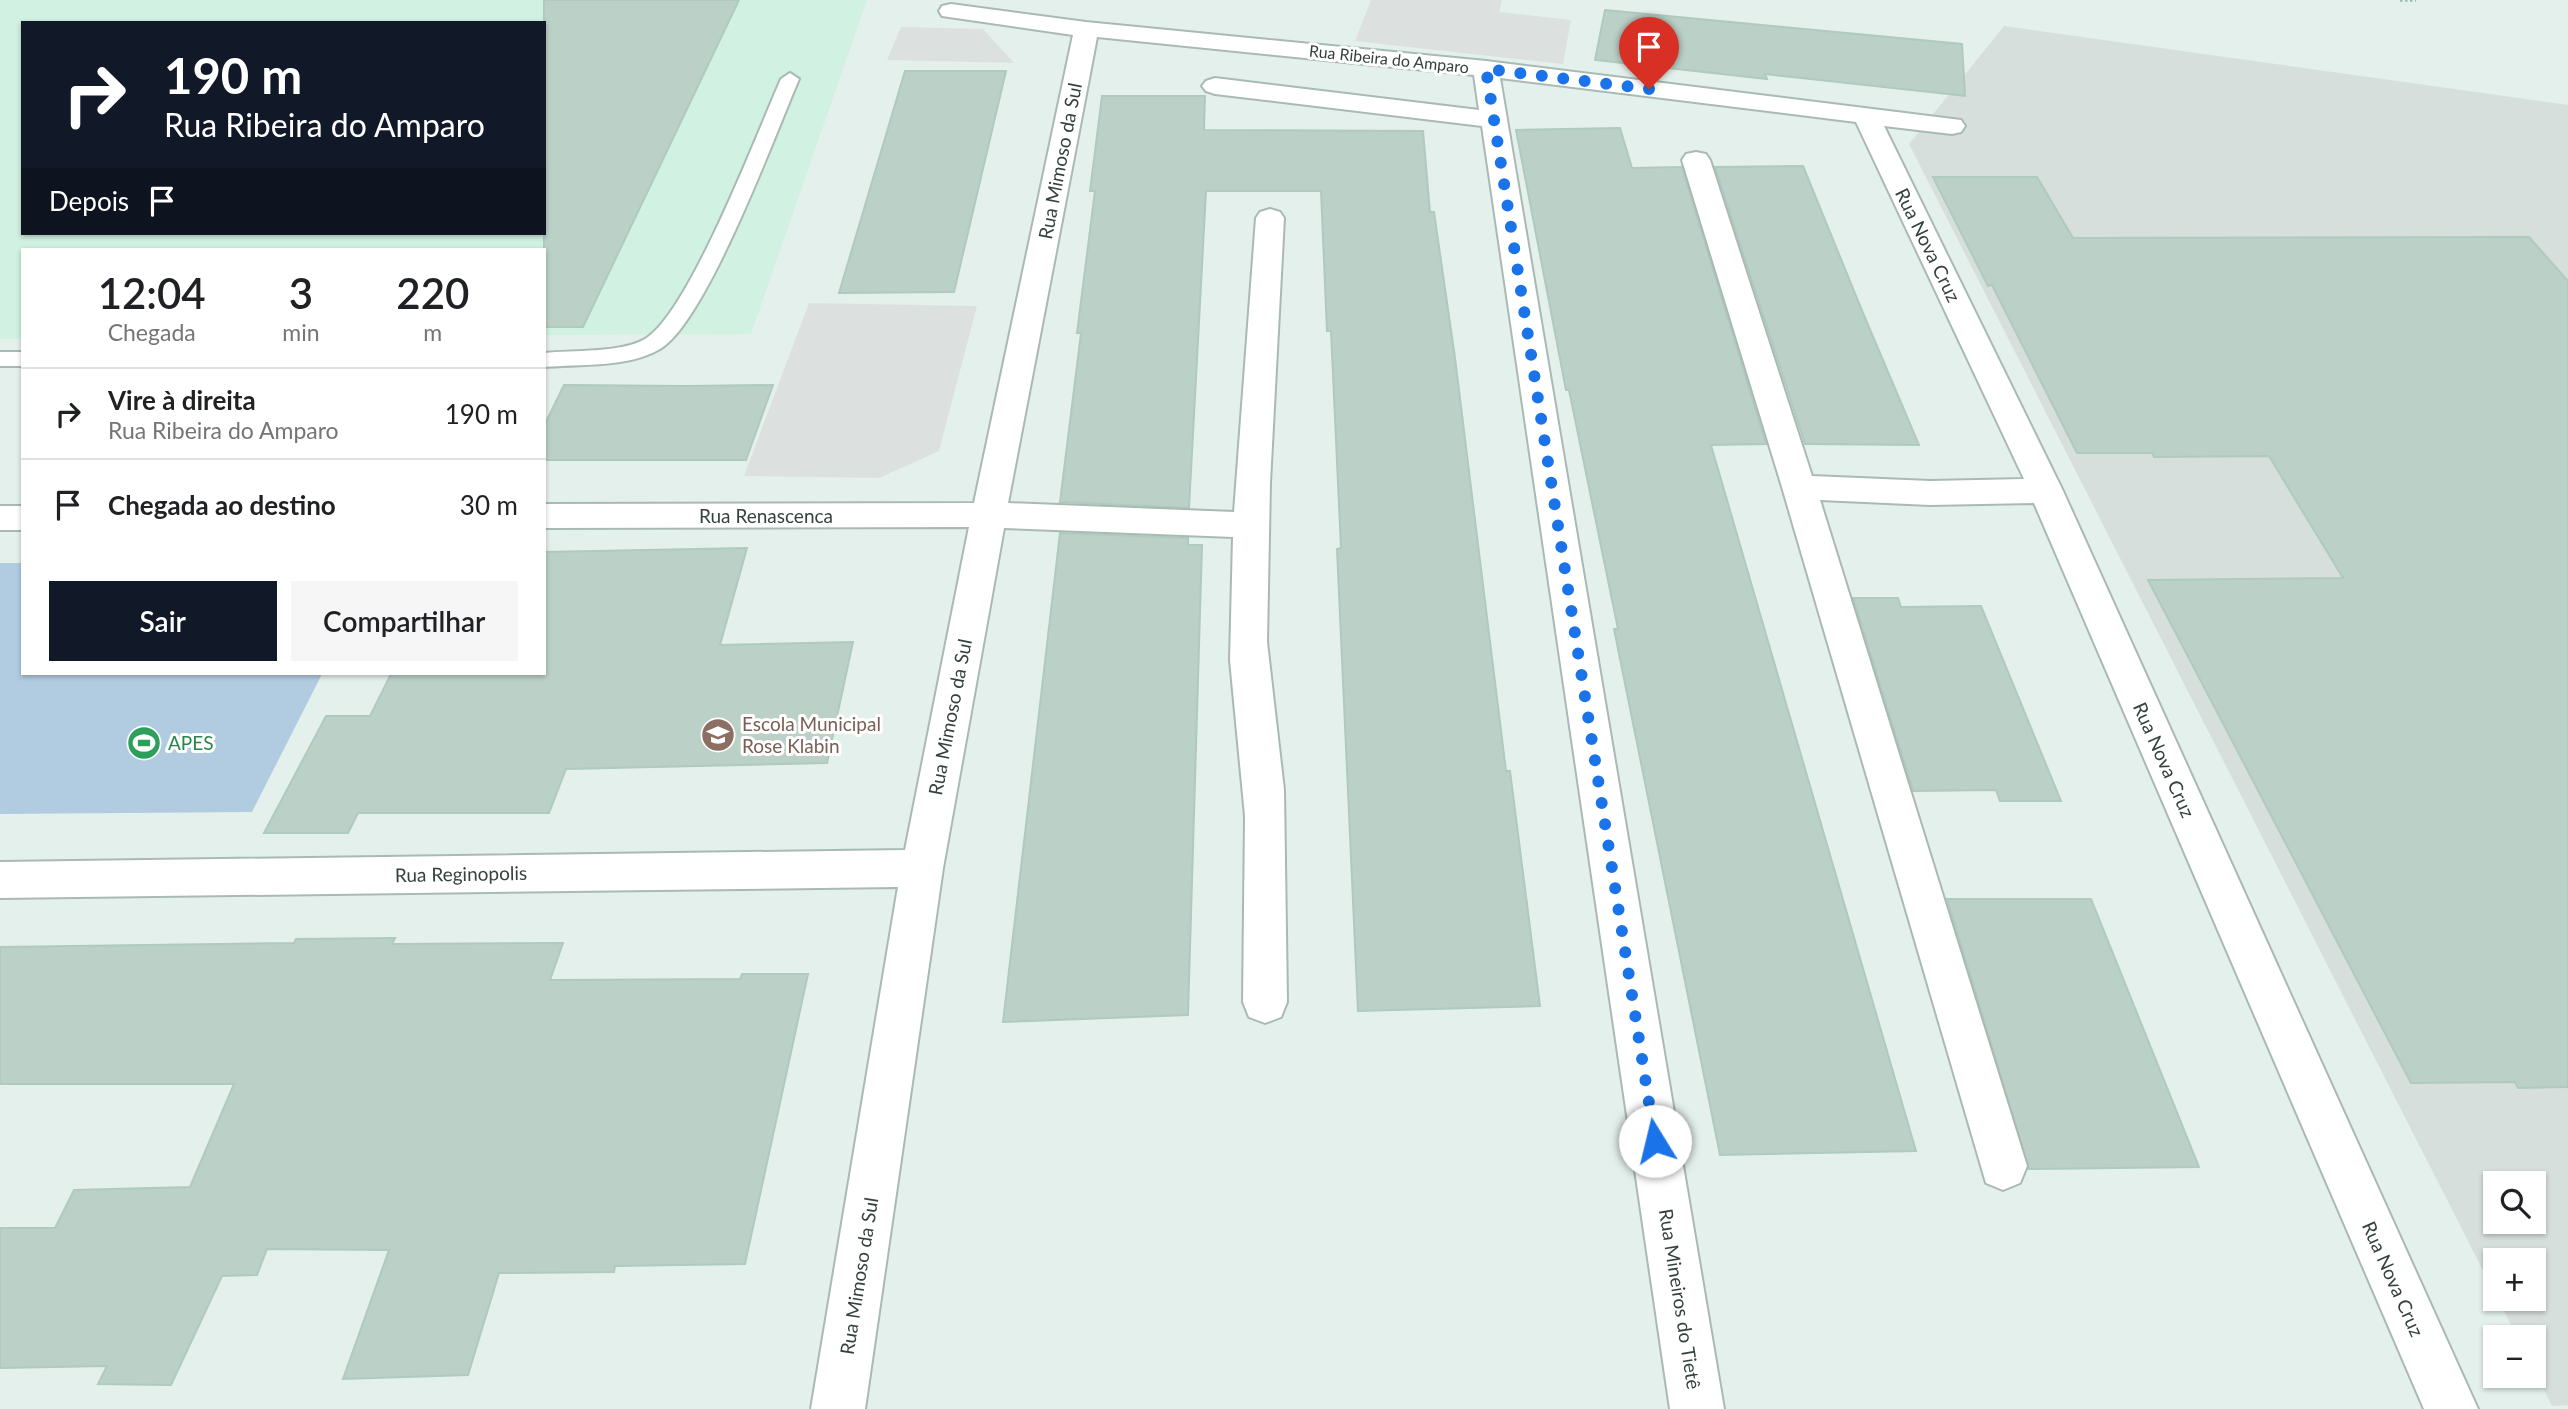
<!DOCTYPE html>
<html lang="pt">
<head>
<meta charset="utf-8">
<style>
  body { margin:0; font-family:Lato,sans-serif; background:#f6f6f6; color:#202124; height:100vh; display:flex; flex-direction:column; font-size:26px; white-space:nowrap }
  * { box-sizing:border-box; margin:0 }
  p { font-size:23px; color:#757577 }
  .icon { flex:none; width:38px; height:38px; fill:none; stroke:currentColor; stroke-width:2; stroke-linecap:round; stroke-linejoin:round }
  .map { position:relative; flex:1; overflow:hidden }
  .side { position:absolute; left:21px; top:248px; width:525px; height:427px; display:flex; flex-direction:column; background:#fff; border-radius:0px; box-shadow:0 2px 5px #0004 }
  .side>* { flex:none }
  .top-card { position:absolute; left:21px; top:21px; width:525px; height:214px; border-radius:0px; box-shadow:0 2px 5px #0004; background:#111827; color:#fff; overflow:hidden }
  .tools { position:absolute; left:2483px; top:1171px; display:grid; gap:14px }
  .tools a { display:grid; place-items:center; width:63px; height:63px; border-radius:0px; background:#fff; box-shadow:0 2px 5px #0004; font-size:35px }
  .pin { position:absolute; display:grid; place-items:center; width:60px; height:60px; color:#fff; margin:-72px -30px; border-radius:50% 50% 50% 0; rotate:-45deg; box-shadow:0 0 7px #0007 }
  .pin .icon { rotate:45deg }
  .me { position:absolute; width:77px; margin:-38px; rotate:351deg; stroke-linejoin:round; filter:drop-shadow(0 0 5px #0008) }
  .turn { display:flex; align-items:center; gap:24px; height:147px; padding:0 28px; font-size:32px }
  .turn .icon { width:91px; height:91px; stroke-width:2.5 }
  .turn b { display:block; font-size:49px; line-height:60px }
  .then { display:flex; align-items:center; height:66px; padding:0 28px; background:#0003; gap:14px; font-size:26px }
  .eta { display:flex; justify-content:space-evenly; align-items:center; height:119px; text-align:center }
  .eta b { font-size:42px; font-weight:600; line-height:49px }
  .cta { display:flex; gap:14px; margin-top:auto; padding:14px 28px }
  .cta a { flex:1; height:80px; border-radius:0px; background:#111827; color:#fff; font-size:28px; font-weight:600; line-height:80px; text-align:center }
  .cta a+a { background:#f6f6f6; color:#202124 }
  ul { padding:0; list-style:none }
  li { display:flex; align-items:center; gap:21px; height:91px; padding:0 28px; border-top:2px solid #e0e0e0 }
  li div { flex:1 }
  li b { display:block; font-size:26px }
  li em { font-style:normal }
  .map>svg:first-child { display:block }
  .commercial { fill:#d1f1e2; fill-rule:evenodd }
  .industrial { fill:#d6dfdb; fill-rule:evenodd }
  .green { fill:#b1cce1 }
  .parking { fill:#dce1df }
  .building { fill:#bbd0c7; stroke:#afcabf; stroke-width:2 }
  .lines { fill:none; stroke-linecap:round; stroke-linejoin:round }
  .service-casing { stroke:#a8bab3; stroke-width:4 }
  .minor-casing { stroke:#a8bab3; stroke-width:4 }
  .path { stroke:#9bbbae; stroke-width:3.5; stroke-dasharray:2.5 2.5; stroke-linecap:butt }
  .service { fill:#fff; fill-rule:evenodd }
  .minor { fill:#fff; fill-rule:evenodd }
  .route { stroke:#1a73e8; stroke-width:12; stroke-dasharray:0 21.6 }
  .labels { text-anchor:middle; stroke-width:6; stroke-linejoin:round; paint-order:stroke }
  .far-street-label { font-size:16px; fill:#35423c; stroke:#fff }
  .street-label { font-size:19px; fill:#35423c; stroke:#fff }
  .education-label { font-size:19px; fill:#785e54; stroke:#fff; text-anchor:start }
  .leisure-label { font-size:19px; fill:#27864d; stroke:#fff; text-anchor:start }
</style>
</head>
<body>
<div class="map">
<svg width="2568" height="1409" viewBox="0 0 2568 1409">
  <rect width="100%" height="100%" fill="#e4f0ec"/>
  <path class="commercial" d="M0,0H867L751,334L544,335V250H23V339H0ZM23,23H544V233H23Z"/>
  <path class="industrial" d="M2004,26L2568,105V1405L2552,1406L2534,1370V1337H2517L2498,1299L2534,1298V1260H2496L2495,1294L1909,144ZM2496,1183H2534V1222H2496Z"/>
  <path class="green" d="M0,563H23V674H322L252,812L0,814Z"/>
  <g class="parking">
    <path d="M1371,0H1502L1499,12L1571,20L1563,64L1355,41Z"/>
    <path d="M901,27L983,29L1014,63L887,60Z"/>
    <path d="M809,303L977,306L939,451L879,478L744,476Z"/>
  </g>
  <g class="building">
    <path d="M544,0H739L583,327H544Z"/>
    <path d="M1605,10L1962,44L1965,96L1765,74L1767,79L1595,60Z"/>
    <path d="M905,71H1006L954,292L839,293Z"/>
    <path d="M1102,96H1205L1204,130L1423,131L1430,212H1434L1455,358L1506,771H1510L1540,1006L1358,1011L1337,549L1341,548L1331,331H1327L1321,191H1206L1189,508L1060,502L1081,333H1077L1095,191H1090Z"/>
    <path d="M1620,128L1632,168L1682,167L1766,444L1711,445L1916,1151L1720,1155L1614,629H1618L1569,390H1566L1516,130Z"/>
    <path d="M1803,166L1863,313L1919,445L1805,444L1715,167Z"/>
    <path d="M1933,177H2037L2073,238L2529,237L2568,281V1087L2518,1088L2515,1082L2411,1083L2148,580L2343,578L2269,456L2154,457L2152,453H2077L1992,285L1988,286Z"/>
    <path d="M564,385L686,386L773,385L746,460H544V426Z"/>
    <path d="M1060,533L1188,538V545H1202L1188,1015L1003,1022Z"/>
    <path d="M747,548L720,645L853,642L827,763L566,769L549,813H358L348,833H264L326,716H370L391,674H544V552Z"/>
    <path d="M1853,598H1898L1901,607L1981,606L2061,801H2000L1996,790L1913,791Z"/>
    <path d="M1947,899H2091L2199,1167L2029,1169Z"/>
    <path d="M395,938L392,944L563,943L550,980L740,979L742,974H808L745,1264L615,1266L614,1272L499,1273L468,1375L343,1379L389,1250L267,1249L257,1275L222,1276L171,1385L98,1384L107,1366L0,1368V1228H55L74,1190L190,1187L234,1084H0V947L294,943L296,939Z"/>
  </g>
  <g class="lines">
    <g class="service-casing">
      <g id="service">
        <path d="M790,73L799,79C775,135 706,322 660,349C628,368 580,364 544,367V353C572,350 622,353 645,339C689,313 757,133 781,79Z"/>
        <rect x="0" y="352" width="23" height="14"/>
      </g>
    </g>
    <g class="minor-casing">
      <g id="minor">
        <path d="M951,4L1086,22L1486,61L1961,120L1965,126L1961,132L1952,134L1884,126L2063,491L2478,1409H2424L2034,503L1930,505L1820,500L2027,1166L2020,1183L2003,1190L1986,1183L1782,487L1682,160L1686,154L1696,152L1706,154L1710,160L1812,476L1930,481L2024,479L1856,122L1500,78L1724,1409H1670L1482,126L1215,94L1206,91L1202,86L1206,81L1215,78L1479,110L1474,75L1097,37L1008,503L1234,512L1256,218L1260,212L1270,209L1280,212L1284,218L1270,483L1267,642L1284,790L1287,1002L1281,1017L1265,1023L1249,1017L1243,1002L1245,816L1230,660L1233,537L1004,528L943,868L865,1409H811L898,887L0,898V862L905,850L969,527L544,528V504L974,503L1073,35L942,16L939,11L942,6Z"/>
        <rect x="0" y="506" width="23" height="24"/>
      </g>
    </g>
    <path class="path" d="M2400,0H2416"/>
    <use href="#service" class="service"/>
    <use href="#minor" class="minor"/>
  </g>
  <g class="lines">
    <path class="route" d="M1649,89L1486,69L1655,1141"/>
  </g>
  <defs>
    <g id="school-disc" transform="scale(1.75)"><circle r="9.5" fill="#8d6e63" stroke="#fff"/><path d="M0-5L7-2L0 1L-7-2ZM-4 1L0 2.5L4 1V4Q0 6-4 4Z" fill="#fff"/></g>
    <g id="stadium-disc" transform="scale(1.75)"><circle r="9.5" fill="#2e9e5b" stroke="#fff"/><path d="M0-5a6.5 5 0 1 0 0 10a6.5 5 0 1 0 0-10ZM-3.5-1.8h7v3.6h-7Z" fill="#fff"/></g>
  </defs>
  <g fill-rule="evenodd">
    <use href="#school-disc" x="718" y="735"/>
    <use href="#stadium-disc" x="144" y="743"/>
  </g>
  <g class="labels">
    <g class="far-street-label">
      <text transform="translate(1389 59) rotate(6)" y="6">Rua Ribeira do Amparo</text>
    </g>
    <g class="street-label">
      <text transform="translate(1060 161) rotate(-79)" y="7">Rua Mimoso da Sul</text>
      <text transform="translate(1928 245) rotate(64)" y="7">Rua Nova Cruz</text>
      <text x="766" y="523">Rua Renascenca</text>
      <text transform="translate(950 717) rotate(-79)" y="7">Rua Mimoso da Sul</text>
      <text transform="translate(2164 760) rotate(66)" y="7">Rua Nova Cruz</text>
      <text transform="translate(461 874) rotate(-1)" y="7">Rua Reginopolis</text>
      <text transform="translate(859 1276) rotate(-81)" y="7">Rua Mimoso da Sul</text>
      <text transform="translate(2393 1279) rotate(66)" y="7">Rua Nova Cruz</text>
      <text transform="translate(1680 1299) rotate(81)" y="7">Rua Mineiros do Tietê</text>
    </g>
    <g class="education-label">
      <text x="742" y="731">Escola Municipal<tspan x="742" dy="22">Rose Klabin</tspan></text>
    </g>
    <g class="leisure-label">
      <text x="168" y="750">APES</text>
    </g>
  </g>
</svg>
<div class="tools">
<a><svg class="icon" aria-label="search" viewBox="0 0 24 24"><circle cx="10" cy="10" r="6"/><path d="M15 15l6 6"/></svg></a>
<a>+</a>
<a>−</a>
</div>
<div class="pin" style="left:1649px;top:89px;background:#d93025"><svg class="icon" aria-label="arrive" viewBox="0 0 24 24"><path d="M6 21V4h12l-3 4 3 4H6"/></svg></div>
<svg class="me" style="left:1655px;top:1141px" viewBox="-20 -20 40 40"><circle r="19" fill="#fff"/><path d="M0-13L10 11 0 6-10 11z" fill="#1a73e8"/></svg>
<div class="top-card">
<div class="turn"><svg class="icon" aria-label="right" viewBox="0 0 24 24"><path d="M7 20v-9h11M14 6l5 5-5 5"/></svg><div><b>190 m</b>Rua Ribeira do Amparo</div></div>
<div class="then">Depois<svg class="icon" aria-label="arrive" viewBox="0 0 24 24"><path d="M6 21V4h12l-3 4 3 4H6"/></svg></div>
</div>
<section class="side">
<div class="eta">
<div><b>12:04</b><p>Chegada</p></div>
<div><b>3</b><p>min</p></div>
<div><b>220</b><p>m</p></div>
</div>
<ul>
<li><svg class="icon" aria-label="right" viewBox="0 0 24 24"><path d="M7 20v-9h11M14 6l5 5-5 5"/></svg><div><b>Vire à direita</b><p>Rua Ribeira do Amparo</p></div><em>190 m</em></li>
<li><svg class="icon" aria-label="arrive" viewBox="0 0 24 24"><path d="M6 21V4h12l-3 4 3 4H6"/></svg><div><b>Chegada ao destino</b></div><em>30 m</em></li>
</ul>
<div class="cta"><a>Sair</a><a>Compartilhar</a></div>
</section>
</div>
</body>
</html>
